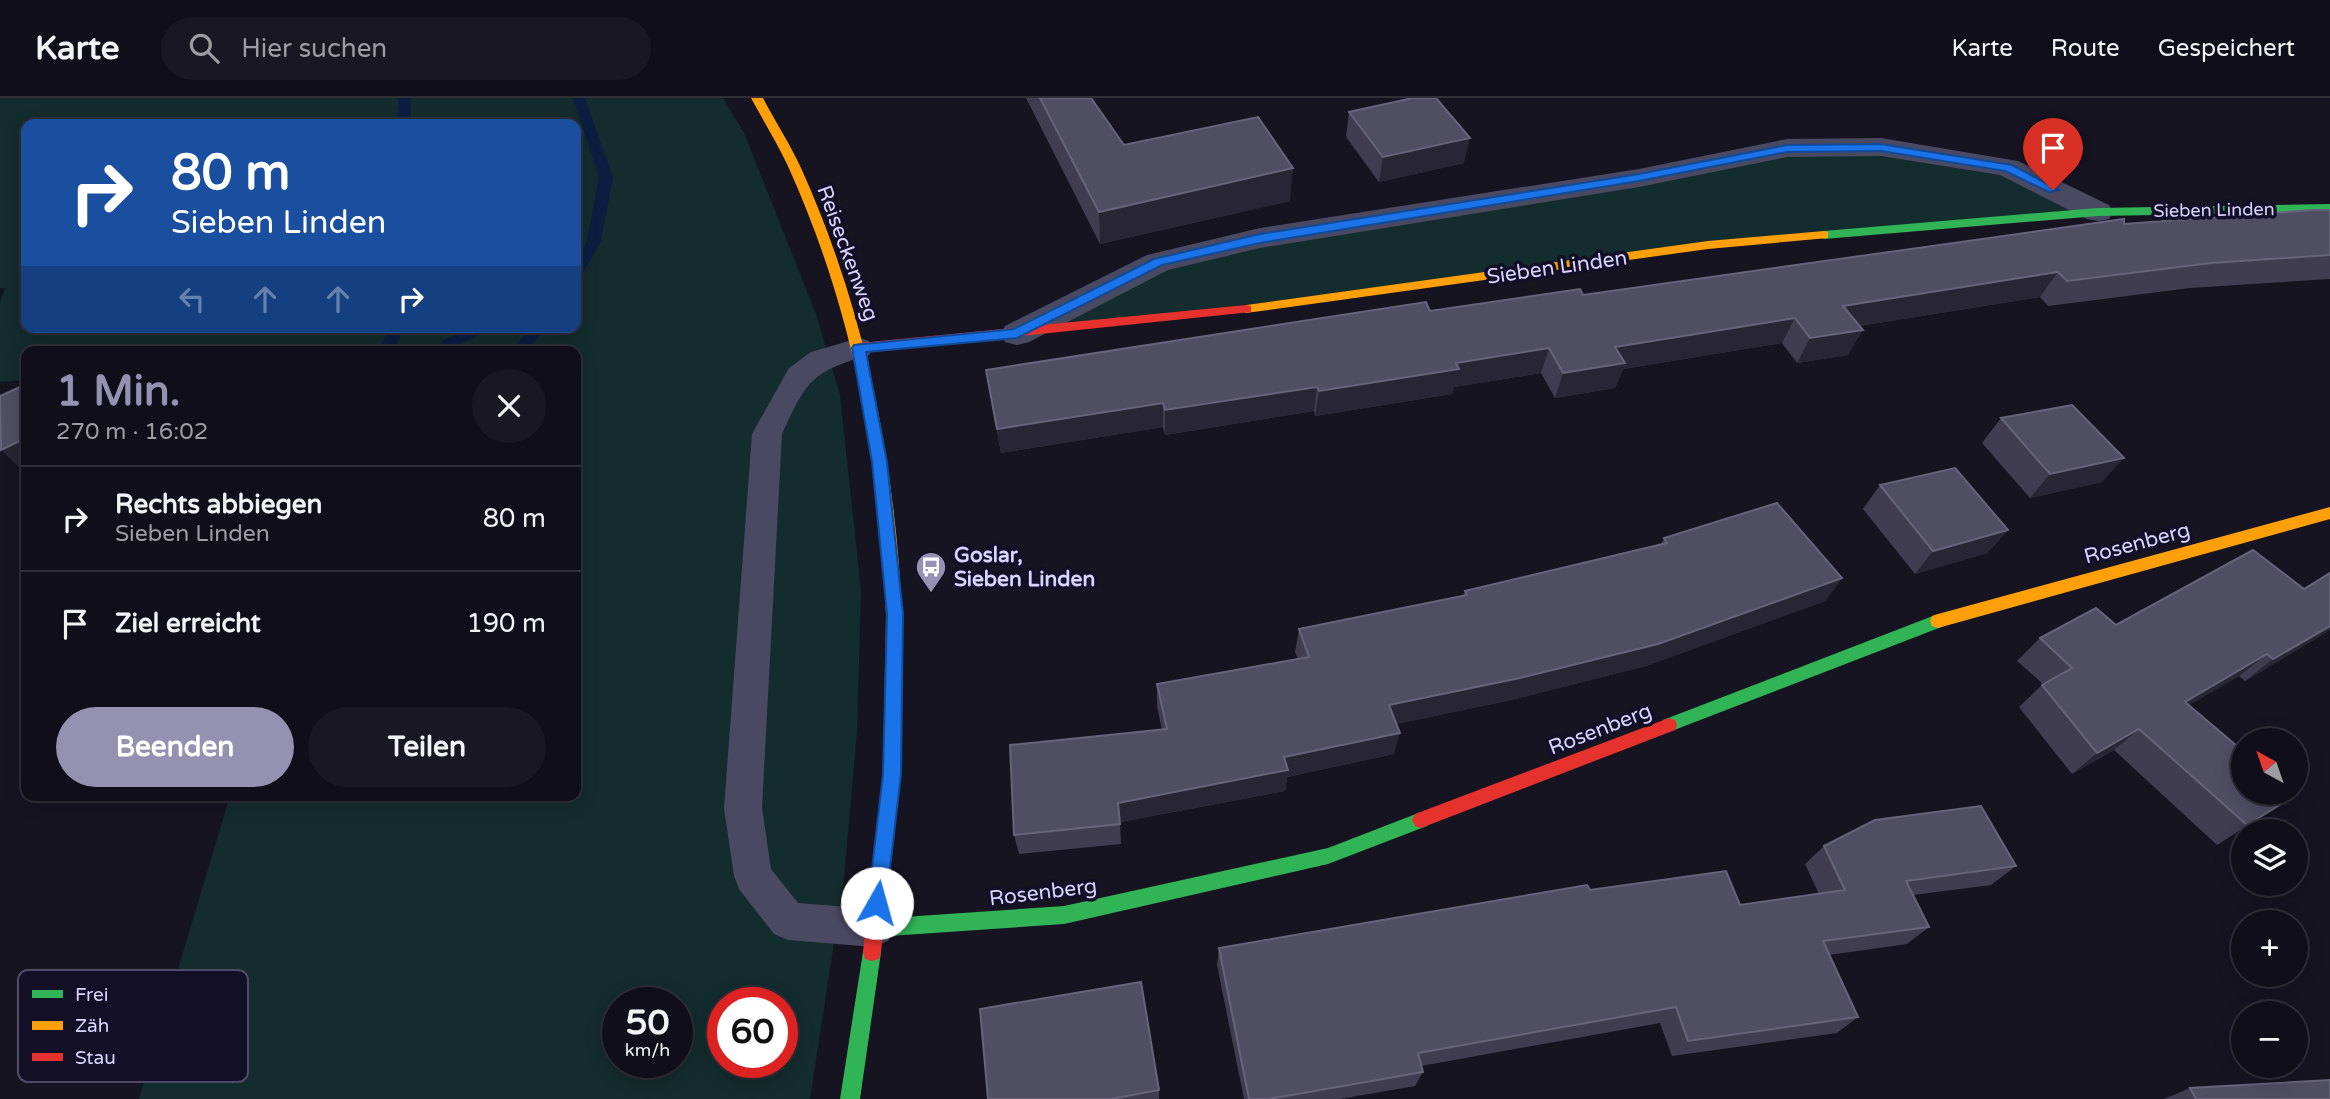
<!DOCTYPE html>
<html lang="de">
<head>
<meta charset="utf-8">
<style>
  body { margin:0; font-family:"Varela Round",sans-serif; background:#191822; color:#f1f3f6; height:100vh; display:flex; flex-direction:column; font-size:26px; white-space:nowrap }
  * { box-sizing:border-box; margin:0 }
  p { font-size:23px; color:#9c9ca2 }
  .icon { flex:none; width:38px; height:38px; fill:none; stroke:currentColor; stroke-width:2; stroke-linecap:round; stroke-linejoin:round }
  .map { position:relative; flex:1; overflow:hidden }
  .drawer { position:absolute; left:21px; top:248px; width:560px; height:455px; display:flex; flex-direction:column; background:#100f19; border-radius:14px; box-shadow:0 4px 18px #0003,0 0 0 2px #302f38 }
  .drawer>* { flex:none }
  .hud { position:absolute; left:21px; top:21px; width:560px; height:214px; border-radius:14px; box-shadow:0 4px 18px #0003,0 0 0 2px #302f38; background:#1a4fa0; color:#fff; overflow:hidden }
  .needle { width:46px; rotate:320deg }
  .tools { position:absolute; left:2231px; top:630px; display:grid; gap:14px }
  .tools a { display:grid; place-items:center; width:77px; height:77px; border-radius:50%; background:#100f19; box-shadow:0 4px 18px #0003,0 0 0 2px #302f38; font-size:35px }
  .speed { position:absolute; left:602px; top:889px; display:flex; gap:14px; font-size:35px; font-weight:700; text-align:center }
  .speed>* { display:grid; place-content:center; width:91px; height:91px; border-radius:50%; background:#100f19; box-shadow:0 4px 18px #0003,0 0 0 2px #302f38; line-height:1 }
  .speed small { font-size:18px; font-weight:400 }
  .speed .limit { border:10px solid #d22; background:#fff; color:#111 }
  .pin { position:absolute; display:grid; place-items:center; width:60px; height:60px; color:#fff; margin:-72px -30px; border-radius:50% 50% 50% 0; rotate:-45deg; box-shadow:0 0 7px #0007 }
  .pin .icon { rotate:45deg }
  .me { position:absolute; width:77px; margin:-38px; rotate:7deg; stroke-linejoin:round; filter:drop-shadow(0 0 5px #0008) }
  .turn { display:flex; align-items:center; gap:24px; height:147px; padding:0 35px; font-size:32px }
  .turn .icon { width:91px; height:91px; stroke-width:2.5 }
  .turn b { display:block; font-size:49px; line-height:60px }
  .lanes { display:flex; align-items:center; height:66px; padding:0 35px; background:#0003; justify-content:center; gap:35px; direction:ltr }
  .lanes .off { opacity:.35 }
  .round { display:grid; place-items:center; flex:none; width:74px; height:74px; border-radius:37px; background:#191822 }
  .head { display:flex; align-items:center; justify-content:space-between; height:119px; padding:0 35px }
  h1 { font-size:42px; font-weight:700; line-height:52px; color:#9591b1 }
  .button { display:flex; gap:14px; margin-top:auto; padding:14px 35px }
  .button a { flex:1; height:80px; border-radius:42px; background:#9591b1; color:#fff; font-size:28px; font-weight:700; line-height:80px; text-align:center }
  .button a+a { background:#191822; color:#f1f3f6 }
  ul { padding:0; list-style:none }
  li { display:flex; align-items:center; gap:21px; height:105px; padding:0 35px; border-top:2px solid #302f38 }
  li div { flex:1 }
  li b { display:block; font-size:26px }
  li em { font-style:normal }
  header { display:flex; align-items:center; gap:42px; box-sizing:border-box; height:98px; padding:0 35px; background:#100f19; border-bottom:2px solid #302f38 }
  header strong { font-size:33px }
  nav { display:flex; gap:38px; margin-inline-start:auto; font-size:24px }
  .search { width:490px; height:63px; background:#191822; display:flex; align-items:center; gap:18px; box-sizing:border-box; padding:0 24px; border-radius:38px; color:#9c9ca2; font-size:26px }
  .map>svg:first-child { display:block }
  .green { fill:#132c2d; fill-rule:evenodd }
  .lines { fill:none; stroke-linecap:round; stroke-linejoin:round }
  .stream { fill:#0b1e41; fill-rule:evenodd }
  .lane { fill:#4a4962; fill-rule:evenodd }
  .street { fill:#4a4962; fill-rule:evenodd }
  .fast { fill:#30b455; fill-rule:evenodd }
  .slow { fill:#ff9f0a; fill-rule:evenodd }
  .jam { fill:#e5322d; fill-rule:evenodd }
  .wall { fill:#403d50 }
  .shaded-wall { fill:#282635 }
  .building { fill:#504e63; stroke:#66637b; stroke-width:2 }
  .route { fill:#1a73e8; stroke:#114b97; stroke-width:2 }
  .labels { text-anchor:middle; stroke-width:7; stroke-linejoin:round; paint-order:stroke }
  .far-street-label { font-size:18px; fill:#d9d4ff; stroke:#130f26 }
  .street-label { font-size:21px; fill:#d9d4ff; stroke:#130f26 }
  .poi-label { font-size:21px; font-weight:bold; fill:#d9d4ff; stroke:#130f26; text-anchor:start }
  .key { fill:#130f26; stroke:#4e4a67; stroke-width:2 }
  .key-label { font-size:19px; fill:#d9d4ff }
</style>
</head>
<body>
<header>
<strong>Karte</strong>
<div class="search"><svg class="icon" aria-label="search" viewBox="0 0 24 24"><circle cx="10" cy="10" r="6"/><path d="M15 15l6 6"/></svg>Hier suchen</div>
<nav><a>Karte</a><a>Route</a><a>Gespeichert</a></nav>
</header>
<div class="map">
<svg width="2330" height="1001" viewBox="0 0 2330 1001">
  <rect width="100%" height="100%" fill="#161421"/>
  <g class="green">
    <path d="M0,0H723L744,35L816,216L840,297L861,492L857,634L844,780L810,1001H139L230,698H576V254H26V282L0,284V204L5,190H0ZM26,26H576V229H26ZM618,905H677V964H618ZM723,905H782V964H723Z"/>
    <path d="M1881,49L2008,69L2098,114L1708,147L1017,236L1158,164L1787,50Z"/>
  </g>
  <g class="lines">
    <g class="stream">
      <path d="M398,0H410L411,26H399Z"/>
      <path d="M573,0H585L613,79L601,143L581,179L576,181V164L587,143L599,79Z"/>
      <path d="M389,229H403L394,254H379Z"/>
      <path d="M474,229H495L453,250H443L441,246L443,242Z"/>
      <path d="M531,229H547L527,254H511Z"/>
    </g>
    <path class="lane" d="M859,240L869,243L873,250L869,257C811,274 807,282 782,336L762,710L771,771L798,805L874,811L888,817L894,830L888,843L874,849L788,842L774,836L739,791L734,778L724,710L752,336L789,270L811,254Z"/>
    <path class="street" d="M1881,40L2018,63L2109,107L2113,114L2109,121L2098,123L2087,121L2000,77L1881,58L1787,59L1639,89L1260,150L1168,172L1029,244L1017,247L1005,244L1001,236L1005,228L1147,157L1260,130L1639,71L1787,41Z"/>
    <g class="fast">
      <path d="M2330,106V114L2098,118L1824,141L1818,137L1824,133L2098,110Z"/>
      <path d="M1938,516L1944,518L1946,523L1944,528L1669,634L1663,632L1661,627L1663,622Z"/>
      <path d="M1421,714L1427,716L1430,722L1427,728L1328,766L1064,826L874,839L867,836L865,830L867,824L874,821L1064,808L1328,750Z"/>
      <path d="M872,845L879,847L881,854L860,1001H840L863,854L865,847Z"/>
    </g>
    <g class="slow">
      <path d="M751,0H763C775,23 790,46 801,70C865,212 895,362 902,517L900,522H888L886,517C881,362 852,208 787,66C776,43 763,22 751,0Z"/>
      <path d="M1824,133L1828,134V140L1708,151L1246,215L1239,211L1246,207L1708,143Z"/>
      <path d="M2330,409V421L1938,530L1932,528L1930,523L1932,518L1938,516Z"/>
    </g>
    <g class="jam">
      <path d="M1246,207L1251,208V214L859,255L852,250L859,245Z"/>
      <path d="M894,511L900,512L902,517L901,675L881,854L879,861L872,863L865,861L863,854L883,675L886,517L888,512Z"/>
      <path d="M1669,620L1675,622L1677,627L1675,632L1421,730L1415,728L1412,722L1415,716Z"/>
    </g>
  </g>
  <g class="wall">
    <path d="M1026,0H1091L1124,47L1290,103L1100,146Z"/>
    <path d="M1349,14L1464,65L1379,84L1346,39Z"/>
    <path d="M2330,112V181L2190,190L2048,208L2040,199L1859,228L1848,257L1797,265L1782,245L1623,271L1615,290L1555,300L1541,275L1454,289L1452,296L1315,318L1314,313L1165,337L1163,329L1001,355L986,272L1430,213L1583,197L2124,126Z"/>
    <path d="M2001,320L2102,384L2030,400L1982,345Z"/>
    <path d="M1880,387L2008,432L1987,455L1915,476L1863,411Z"/>
    <path d="M1664,440L1842,480L1825,503L1646,568L1511,602L1396,626L1394,656L1287,679L1285,693L1120,724L1121,746L1019,756L1014,737L1162,632L1157,608V586L1298,561L1295,554L1299,531L1463,498L1465,493L1661,446Z"/>
    <path d="M2304,491L2330,532L2245,583L2239,578L2189,607L2294,698L2217,747L2114,652L2072,676L2019,609L2043,586L2017,563L2040,540L2116,527Z"/>
    <path d="M1824,748L2016,768L1991,787L1913,797L1929,829L1907,846L1829,857L1858,919L1837,935L1672,958L1660,925L1421,968L1423,974L1415,988L1340,1001H1244L1217,867L1219,850L1590,792L1740,807L1819,796L1805,766Z"/>
    <path d="M2190,990L2330,1001H2164Z"/>
    <path d="M1159,992V1001H988Z"/>
  </g>
  <g class="shaded-wall">
    <path d="M1470,40L1464,65L1379,84L1383,59Z"/>
    <path d="M1293,70L1290,103L1100,146L1099,114Z"/>
    <path d="M2058,174L2040,199L1829,233L1843,208Z"/>
    <path d="M1795,220L1782,245L1623,271L1615,290L1555,300L1563,275L1615,249Z"/>
    <path d="M1863,232L1848,257L1797,265L1810,240Z"/>
    <path d="M1549,250L1541,275L1454,289L1452,296L1315,318L1319,293L1456,265Z"/>
    <path d="M1317,289L1314,313L1165,337V312Z"/>
    <path d="M1163,305V329L1001,355L997,331Z"/>
    <path d="M26,340V376L1,352Z"/>
    <path d="M2124,360L2102,384L2030,400L2050,376Z"/>
    <path d="M2008,432L1987,455L1915,476L1933,453Z"/>
    <path d="M1842,480L1825,503L1646,568L1511,602L1383,629L1389,607Z"/>
    <path d="M2330,528V532L2245,583L2273,561Z"/>
    <path d="M2267,556L2239,578L2158,625L2185,604Z"/>
    <path d="M2139,631L2114,652L2072,676L2097,655Z"/>
    <path d="M1400,635L1394,656L1287,679L1285,693L1119,724L1118,705L1284,659Z"/>
  </g>
  <g class="building">
    <path d="M1040,0H1091L1124,47L1258,19L1293,70L1099,114Z"/>
    <path d="M1413,0H1436L1470,40L1383,59L1349,14Z"/>
    <path d="M2314,112H2330V157L2211,165L2067,183L2058,174L1843,208L1863,232L1810,240L1795,220L1615,249L1625,265L1563,275L1549,250L1456,265L1459,271L1319,293L1317,289L1165,312L1163,305L997,331L986,272L1426,204L1430,213L1580,191L1583,197L2124,121V126Z"/>
    <path d="M26,286V340L1,352L0,298Z"/>
    <path d="M2072,307L2124,360L2050,376L2001,320Z"/>
    <path d="M1955,370L2008,432L1933,453L1880,387Z"/>
    <path d="M1777,405L1842,480L1658,546L1520,580L1389,607L1400,635L1284,659L1288,672L1118,705L1120,726L1014,737L1010,647L1167,631L1157,586L1309,559L1299,531L1467,497L1465,493L1667,445L1664,440Z"/>
    <path d="M2253,452L2304,491L2330,475V528L2273,561L2267,556L2185,604L2244,654V695H2290L2294,698L2247,727L2139,631L2097,655L2042,587L2072,570L2040,540L2096,510L2116,527Z"/>
    <path d="M1981,708L2016,768L1906,783L1929,829L1823,843L1858,919L1688,943L1676,909L1418,955L1423,974L1269,1001H1249L1219,850L1587,787L1590,792L1726,773L1740,807L1845,792L1824,748L1875,722Z"/>
    <path d="M1141,884L1159,992L1111,1001H988L980,911Z"/>
    <path d="M2330,982V1001H2196L2190,990Z"/>
  </g>
  <path class="route" d="M1881,46L2012,67L2059,92L2049,94L2005,73L1881,53L1787,54L1639,83L1260,145L1162,167L1017,240L866,254L887,364L903,516L901,676L886,805L884,811L877,814L870,811L868,805L883,676L887,516L872,364L852,250L854,247L1014,231L1154,161L1260,136L1639,76L1787,47Z"/>
  <defs>
    <g id="bus-pin" transform="scale(1.575)"><path d="M0 17L-7.5 6A9.5 9.5 0 1 1 7.5 6Z" fill="#9591b1" stroke="#130f26"/><path d="M-5-6H5V4H4V6H2V4H-2V6H-4V4H-5ZM-3.5-4V0h7V-4ZM-3.5 1.2v1.5H-2V1.2ZM2 1.2v1.5H3.5V1.2Z" fill="#fff"/></g>
  </defs>
  <g fill-rule="evenodd">
    <use href="#bus-pin" x="931" y="469"/>
  </g>
  <g class="labels">
    <g class="far-street-label">
      <text transform="translate(2214 112) rotate(-1)" y="6">Sieben Linden</text>
    </g>
    <g class="street-label">
      <text transform="translate(848 155) rotate(70)" y="7">Reiseckenweg</text>
      <text transform="translate(1557 169) rotate(-8)" y="7">Sieben Linden</text>
      <text transform="translate(2137 445) rotate(-15)" y="7">Rosenberg</text>
      <text transform="translate(1600 631) rotate(-21)" y="7">Rosenberg</text>
      <text transform="translate(1043 794) rotate(-7)" y="7">Rosenberg</text>
    </g>
    <g class="poi-label">
      <text x="954" y="464">Goslar,<tspan x="954" dy="24">Sieben Linden</tspan></text>
    </g>
  </g>
  <rect x="18" y="872" width="230" height="112" rx="10" class="key"/>
  <rect x="32" y="892" width="31" height="8" fill="#30b455"/>
  <rect x="32" y="923" width="31" height="9" fill="#ff9f0a"/>
  <rect x="32" y="955" width="31" height="8" fill="#e5322d"/>
  <g class="key-label">
    <text x="75" y="903">Frei</text>
    <text x="75" y="934">Zäh</text>
    <text x="75" y="966">Stau</text>
  </g>
</svg>
<div class="tools">
<a><svg class="needle" viewBox="-14 -14 28 28"><path d="M0-13l5 13h-10z" fill="#e53935"/><path d="M0 13l5-13h-10z" fill="#9c9ca2"/></svg></a>
<a><svg class="icon" aria-label="layers" viewBox="0 0 24 24"><path d="M12 4l9 5-9 5-9-5zM3 14l9 5 9-5"/></svg></a>
<a>+</a>
<a>−</a>
</div>
<div class="speed"><div>50<small>km/h</small></div><div class="limit">60</div></div>
<div class="pin" style="left:2053px;top:92px;background:#d93025"><svg class="icon" aria-label="arrive" viewBox="0 0 24 24"><path d="M6 21V4h12l-3 4 3 4H6"/></svg></div>
<svg class="me" style="left:877px;top:805px" viewBox="-20 -20 40 40"><circle r="19" fill="#fff"/><path d="M0-13L10 11 0 6-10 11z" fill="#1a73e8"/></svg>
<div class="hud">
<div class="turn"><svg class="icon" aria-label="right" viewBox="0 0 24 24"><path d="M7 20v-9h11M14 6l5 5-5 5"/></svg><div><b>80 m</b>Sieben Linden</div></div>
<div class="lanes"><svg class="icon off" aria-label="left" viewBox="0 0 24 24"><path d="M17 20v-9H6M10 6l-5 5 5 5"/></svg><svg class="icon off" aria-label="ahead" viewBox="0 0 24 24"><path d="M12 20V5M6 11l6-6 6 6"/></svg><svg class="icon off" aria-label="ahead" viewBox="0 0 24 24"><path d="M12 20V5M6 11l6-6 6 6"/></svg><svg class="icon" aria-label="right" viewBox="0 0 24 24"><path d="M7 20v-9h11M14 6l5 5-5 5"/></svg></div>
</div>
<section class="drawer">
<div class="head"><div><h1>1 Min.</h1><p>270 m · 16:02</p></div><a class="round"><svg class="icon" aria-label="close" viewBox="0 0 24 24"><path d="M6 6l12 12M18 6L6 18"/></svg></a></div>
<ul>
<li><svg class="icon" aria-label="right" viewBox="0 0 24 24"><path d="M7 20v-9h11M14 6l5 5-5 5"/></svg><div><b>Rechts abbiegen</b><p>Sieben Linden</p></div><em>80 m</em></li>
<li><svg class="icon" aria-label="arrive" viewBox="0 0 24 24"><path d="M6 21V4h12l-3 4 3 4H6"/></svg><div><b>Ziel erreicht</b></div><em>190 m</em></li>
</ul>
<div class="button"><a>Beenden</a><a>Teilen</a></div>
</section>
</div>
</body>
</html>
